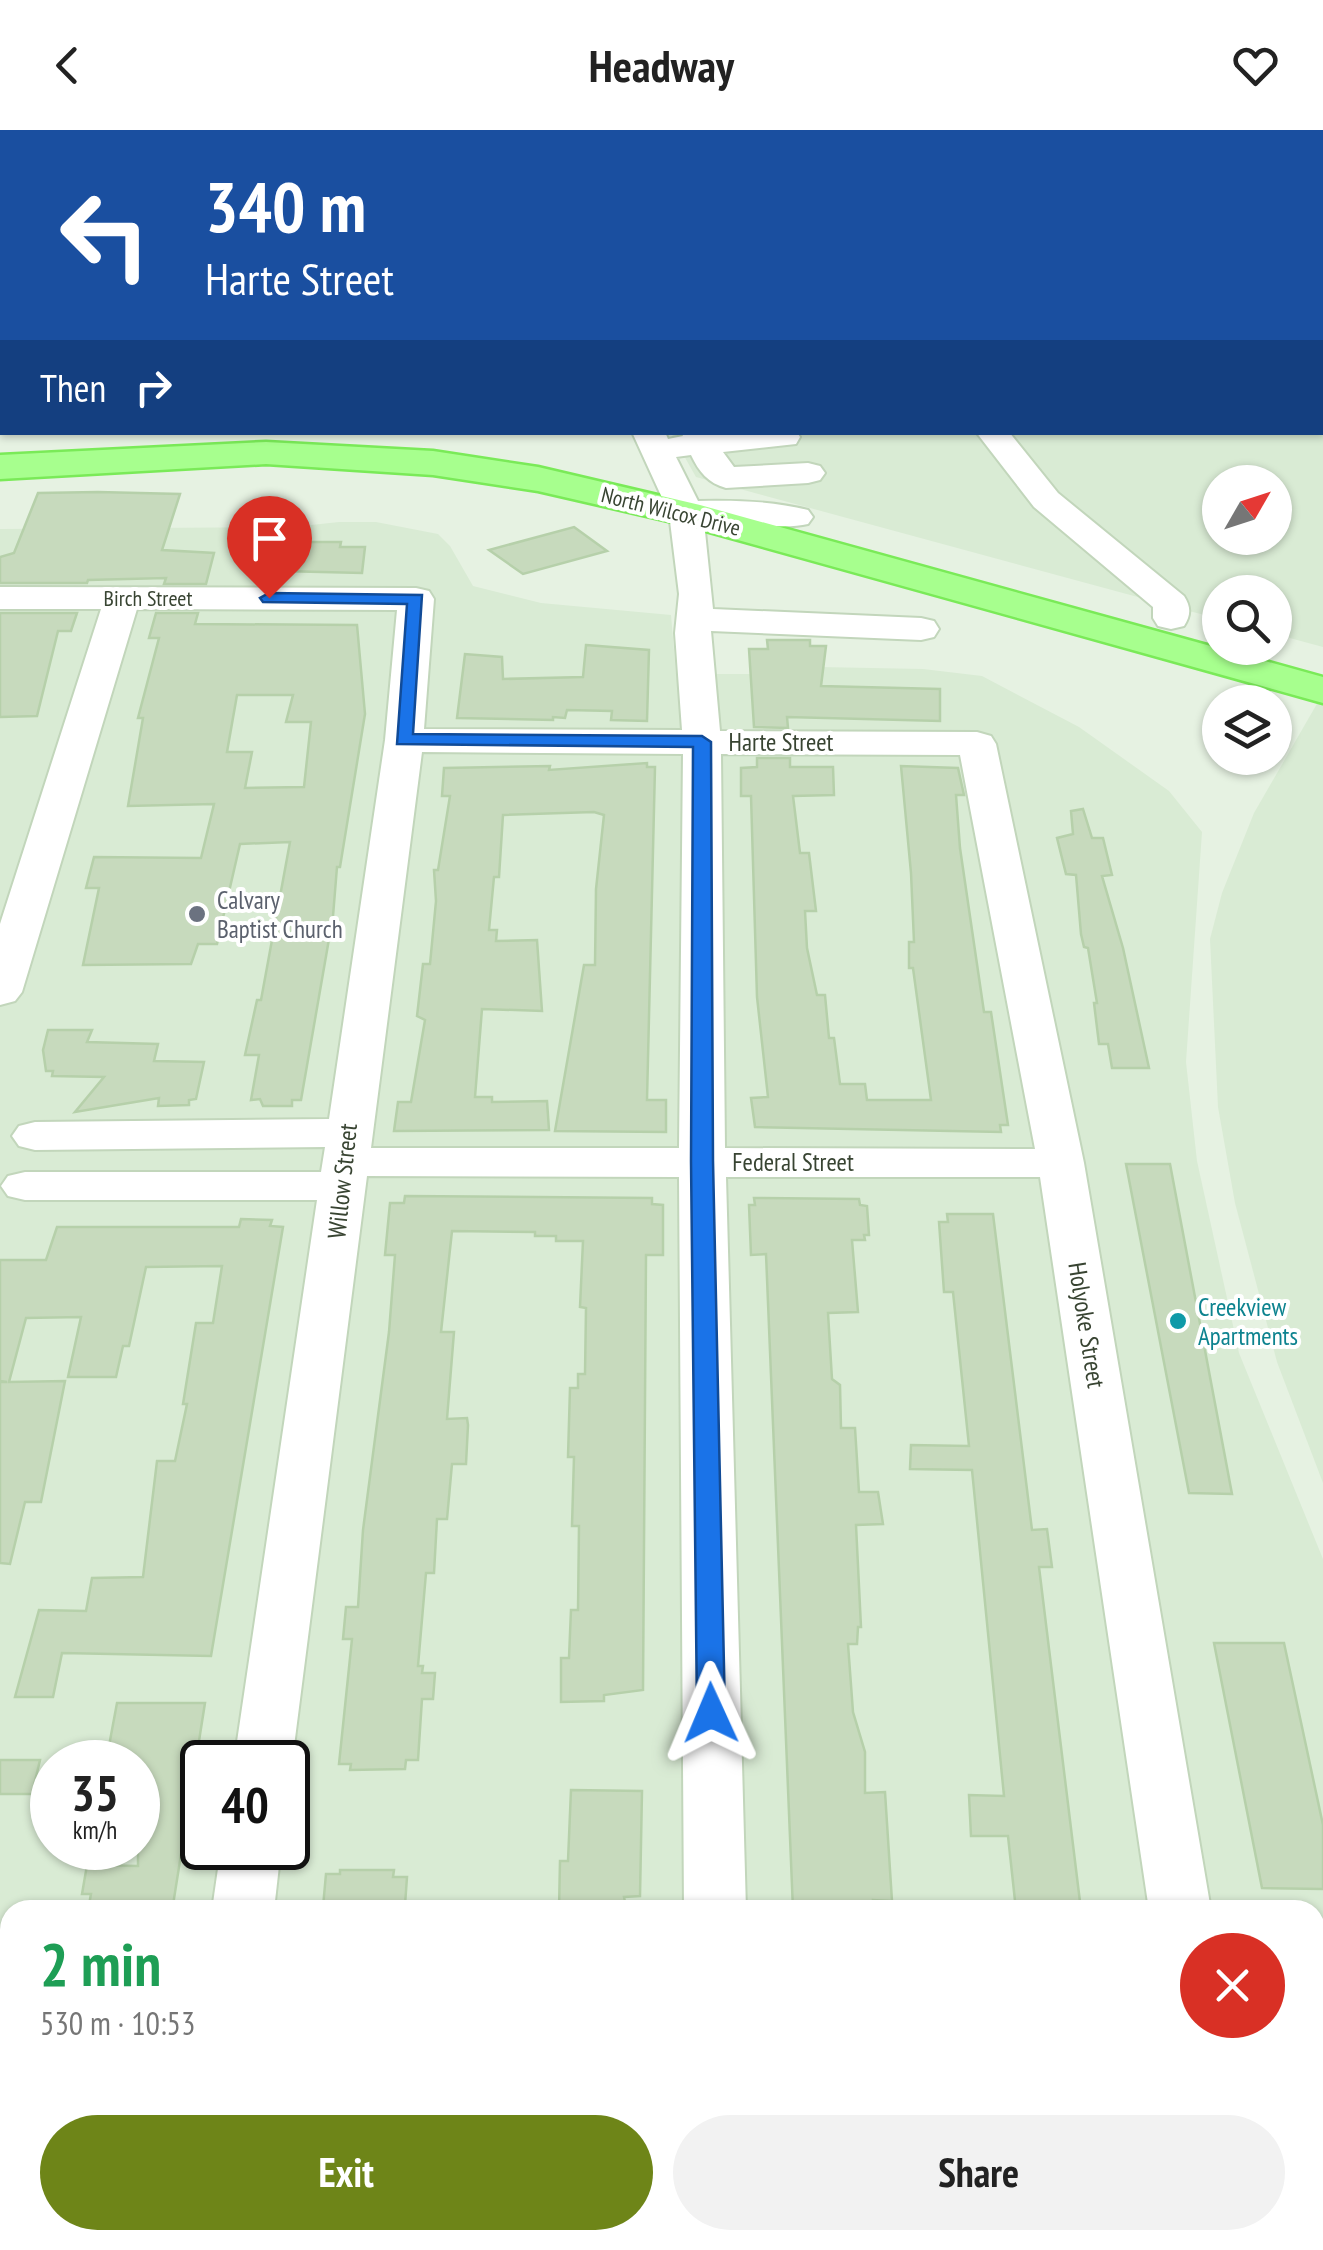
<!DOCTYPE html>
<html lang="en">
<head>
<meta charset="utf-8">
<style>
  body { margin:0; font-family:"PT Sans Narrow",sans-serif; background:#f2f2f2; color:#222; height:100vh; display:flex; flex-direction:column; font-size:38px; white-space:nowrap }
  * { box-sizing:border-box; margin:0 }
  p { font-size:32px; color:#767676 }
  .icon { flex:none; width:55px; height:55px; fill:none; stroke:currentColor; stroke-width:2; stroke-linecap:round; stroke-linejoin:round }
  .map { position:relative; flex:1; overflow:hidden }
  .sheet { position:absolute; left:0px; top:1770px; width:1325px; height:350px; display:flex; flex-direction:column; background:#fff; border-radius:30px 30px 0 0; box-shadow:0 2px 8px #0004 }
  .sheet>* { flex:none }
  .banner { position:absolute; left:0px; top:0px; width:1325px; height:305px; box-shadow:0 2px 8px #0004; background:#1a4fa0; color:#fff; overflow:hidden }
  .needle { width:65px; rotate:51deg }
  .buttons { position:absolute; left:1202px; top:335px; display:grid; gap:20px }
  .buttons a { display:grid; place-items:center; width:90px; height:90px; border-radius:50%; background:#fff; box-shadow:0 2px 8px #0004; font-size:50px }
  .speed { position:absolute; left:30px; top:1610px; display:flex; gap:20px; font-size:50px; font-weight:700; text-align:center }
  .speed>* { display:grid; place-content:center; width:130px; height:130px; border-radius:50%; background:#fff; box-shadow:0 2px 8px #0004; line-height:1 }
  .speed small { font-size:25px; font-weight:400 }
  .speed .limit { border:5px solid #111; border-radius:15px; background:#fff; color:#111 }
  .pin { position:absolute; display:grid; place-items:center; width:85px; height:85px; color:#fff; margin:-102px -42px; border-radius:50% 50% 50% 0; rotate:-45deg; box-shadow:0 0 10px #0007 }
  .pin .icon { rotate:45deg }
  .me { position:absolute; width:110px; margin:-55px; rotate:359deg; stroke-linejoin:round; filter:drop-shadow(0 0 8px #0008) }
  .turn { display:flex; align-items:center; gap:35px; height:210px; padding:0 40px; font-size:45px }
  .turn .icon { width:130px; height:130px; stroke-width:2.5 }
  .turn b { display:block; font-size:70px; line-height:85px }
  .then { display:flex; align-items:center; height:95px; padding:0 40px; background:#0003; gap:20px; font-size:38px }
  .round { display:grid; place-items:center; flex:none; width:105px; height:105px; border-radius:52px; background:#f2f2f2 }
  .headline { display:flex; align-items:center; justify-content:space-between; height:170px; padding:0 40px }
  h1 { font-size:60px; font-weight:600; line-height:75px; color:#1e9e55 }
  .cta { display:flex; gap:20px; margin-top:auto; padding:20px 40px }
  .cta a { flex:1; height:115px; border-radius:60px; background:#6e8518; color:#fff; font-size:40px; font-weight:600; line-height:115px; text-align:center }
  .cta a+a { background:#f2f2f2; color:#222 }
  header { display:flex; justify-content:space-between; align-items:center; height:130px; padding:0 40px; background:#fff; font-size:45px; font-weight:600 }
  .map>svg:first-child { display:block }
  .residential { fill:#d9ebd4; fill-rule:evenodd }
  .building { fill:#c7dabd; stroke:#b6d0aa; stroke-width:2.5; fill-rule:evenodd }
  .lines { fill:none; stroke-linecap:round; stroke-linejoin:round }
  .minor-casing { stroke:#c2d6bb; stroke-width:4 }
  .major-casing { stroke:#7aea58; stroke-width:5 }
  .minor { fill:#fff; fill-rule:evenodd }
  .major { fill:#a7ff8e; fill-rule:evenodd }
  .route { fill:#1a73e8; stroke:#114b97; stroke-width:2.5 }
  .worship-dot { fill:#6b7280; stroke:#fff; stroke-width:4 }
  .culture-dot { fill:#0f9aa8; stroke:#fff; stroke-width:4 }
  .labels { text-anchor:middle; stroke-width:8; stroke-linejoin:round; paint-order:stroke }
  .far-street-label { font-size:22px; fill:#384432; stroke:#fff }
  .street-label { font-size:25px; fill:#384432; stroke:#fff }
  .worship-label { font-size:25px; fill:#5b616d; stroke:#fff; text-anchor:start }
  .culture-label { font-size:25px; fill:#0d838f; stroke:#fff; text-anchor:start }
</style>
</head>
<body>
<header><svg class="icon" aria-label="back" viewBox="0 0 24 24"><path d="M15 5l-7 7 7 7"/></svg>Headway<svg class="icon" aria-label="heart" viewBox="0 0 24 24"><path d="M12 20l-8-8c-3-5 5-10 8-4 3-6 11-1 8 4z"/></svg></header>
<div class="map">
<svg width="1323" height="2120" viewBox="0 0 1323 2120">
  <rect width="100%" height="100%" fill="#e6f2e2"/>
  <g class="residential">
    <path d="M0,0H1217L1221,2H2L0,210Z"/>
    <path d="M1323,64V517L1275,504V462H1220V489L1193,482L696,347L671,303L1322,302ZM1220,352H1275V408H1220Z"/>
    <path d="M339,392H376L438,404L450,416L473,456L541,473L671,485L676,544H818L819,537L923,539L982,546L1079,597L1169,661L1202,702L1186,932L1197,1031L1239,1223L1323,1429V2120H0V399L293,397ZM52,1632H138V1718H52ZM202,1632H288V1718H202ZM10,1780H1315V2110H10Z"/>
    <path d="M1318,572L1323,573V1353L1277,1232L1235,1073L1218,977L1210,809L1222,763L1254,683Z"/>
  </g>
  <g class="building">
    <path d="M98,362L180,364L162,420L214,423L206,454H164L166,448L88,450L87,453H0V427L14,423L38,363Z"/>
    <path d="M574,397L607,421L523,444L489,420Z"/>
    <path d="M286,412H341L340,417H365L362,443L281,441Z"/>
    <path d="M0,483H77L71,501H58L37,586L0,587Z"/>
    <path d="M156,483H198L195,494L357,495L365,584L340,737H337L333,786L301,970H292V976H263L260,969L251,970L259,925H245L257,870H261L290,712L240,714L217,814H198L191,834L83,835L99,758H86L94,727L201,728L214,674L128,676L143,588H138L159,508H149ZM237,565H293L286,592H311L304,657L245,658L252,622H227Z"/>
    <path d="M767,510H810V516H826L821,556L940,559V591L787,587L788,598L754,597L749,519H768Z"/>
    <path d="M586,515L649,520L647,591L611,590L612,581L567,580L565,588L553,587V590L457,588L465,524L502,527L503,549L583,547Z"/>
    <path d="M757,628H790V637H833L834,665L793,666L800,723H809L816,781H805L807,818L817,865H825L829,908H834L840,954H865L867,970H931L913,838H909V812H914L911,743L901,636L958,638L964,665H956L960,718L984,882H991L1008,995H1000L1001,1002L755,997L751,968L768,967L757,867L751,666H741V638L757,637Z"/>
    <path d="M647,633V637H655L647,970H666V1002L555,1001L584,835H595L596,759L604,685L594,682L503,685L499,747H494L489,800H497L496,811L537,810L542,881L482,879L475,967H492V972L547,971L549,1000L394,1001L398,972H411L425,890L417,886L423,834H430L436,771L434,740H438L450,666H442L444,638L550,636L549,640Z"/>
    <path d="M1083,679L1092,708H1103L1112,745L1102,746L1123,818L1149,938H1112L1108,914H1099L1094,873H1097L1088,818L1084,817L1081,804L1076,745L1066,744L1057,708L1073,704L1071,681Z"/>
    <path d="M48,900H92L87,912L158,914L154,931L204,932L196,969L189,970V975L158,976L159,968L75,982L104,947L52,946L53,941H46L43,920Z"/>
    <path d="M1126,1034H1170L1232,1364L1189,1363Z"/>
    <path d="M405,1066L652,1068V1074L663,1075V1125H646L643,1560L604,1565V1571L561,1572V1528H569L571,1480H578L579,1396H572L574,1327H568L570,1258H578V1244H585L586,1178L580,1177L583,1111H556V1106H535V1102L452,1101L441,1202H454L447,1289L467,1288L468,1295L466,1334H452L447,1389H437L434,1443H426L418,1536H423L422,1543H435L433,1569H422L418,1630H406L405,1639L350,1640L351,1634H339L352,1509H343L346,1477H358L363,1400L389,1202L395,1125H385L390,1073H404Z"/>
    <path d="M754,1068L859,1069L860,1075L867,1076L869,1105H864L865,1110H852L858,1182L828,1183L832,1249L840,1255L841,1298H855L859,1362H878L883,1394L856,1395L861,1497H858L857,1514H848L853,1582L865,1622V1663L885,1662L892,1771L873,1770L874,1780H793L766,1124L751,1125L749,1075H755Z"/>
    <path d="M947,1084H993L1032,1400L1047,1399L1052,1437H1039L1081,1780H1016L1008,1706H971L969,1665L1004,1666L972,1340L910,1339L911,1315L969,1316L953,1162H944L939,1092H948Z"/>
    <path d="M241,1089L272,1090L270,1096L283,1097L211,1526L62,1523L53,1567H15L39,1480L86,1481L92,1448L143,1447L157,1331H175L187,1274H183L196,1193H213L222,1136L146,1137L129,1216H123L116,1247H68L81,1187L26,1188L9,1252L65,1251L41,1372H25L10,1434L0,1433V1252H7L0,1251V1130H46L57,1097H239Z"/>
    <path d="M1214,1513H1284L1323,1695V1759L1262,1758Z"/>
    <path d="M117,1573H205L173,1775H158L157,1780H103L104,1775H89L91,1764H82L87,1735L138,1736V1632H106Z"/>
    <path d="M0,1630H40L32,1664H0Z"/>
    <path d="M571,1660L642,1661L640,1766L624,1767L625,1772H586V1780H559L560,1731H568Z"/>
    <path d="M340,1740H394L393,1747H407L405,1775H391L390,1780L323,1777L326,1744H340Z"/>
  </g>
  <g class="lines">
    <g class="minor-casing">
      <g id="minor">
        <path d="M616,0H656L657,2H617Z"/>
        <rect x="0" y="4" width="2" height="16"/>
        <rect x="1322" y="14" width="1" height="16"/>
        <path d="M2,94V113L0,114V95Z"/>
        <rect x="0" y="208" width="2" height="18"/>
        <rect x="1322" y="271" width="1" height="20"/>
        <path d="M632,302H665L668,309L683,306L681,302H797L800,307L796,314L723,322L734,337L808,333L820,336L825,343L820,350L808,353L726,358C708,353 699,342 691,325L676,327L698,371C735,370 772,371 808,380L813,387L808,394C779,401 736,390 704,392L713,479L921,488L934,491L939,499L934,507L921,510L711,501L720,601L977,602L991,606L996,614L1084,1033L1211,1780H1149L1040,1047H726L746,1780H684L679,1047L367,1046L292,1632L288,1641V1632H234L317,1070H25L8,1066L1,1056L8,1046L25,1042H321L325,1017L35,1020L19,1016L12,1006L19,996L35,992L329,989L385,610L397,480L137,479L22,862L15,871L0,875V794L101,479H0V457L416,458L429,461L434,469L424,599L682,600L675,503L679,464L669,383ZM422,622L683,624L679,1018H371ZM721,624L960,625L1035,1019L725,1018Z"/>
        <path d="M976,302H1009L1058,363L1184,466C1191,477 1191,485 1184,496L1171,499L1158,496L1153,488V477L1034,377Z"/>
        <path d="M221,1718H281L274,1780H212Z"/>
        <path d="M163,2110H231L229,2120H161Z"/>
        <path d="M686,2110H754L755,2120H687Z"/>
        <path d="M1199,2110H1267L1269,2120H1201Z"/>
      </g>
    </g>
    <g class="major-casing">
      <g id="major">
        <path d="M1240,0H1273L1274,2H1241Z"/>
        <rect x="1322" y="30" width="1" height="20"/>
        <path d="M266,312L433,321L538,337L700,375L1323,547V573L677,393L538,361L433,345L266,334L0,349V325Z"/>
      </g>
    </g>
    <use href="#minor" class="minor"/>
    <use href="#major" class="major"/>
  </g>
  <path class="route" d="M269,463L422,465L413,604L702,606L711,612L713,1031L725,1583L721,1590H701L697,1583L691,1031L693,617L397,614L407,474L263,472L260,468Z"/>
  <circle class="worship-dot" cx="197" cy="784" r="10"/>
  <circle class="culture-dot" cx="1178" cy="1191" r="10"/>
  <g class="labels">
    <g class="far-street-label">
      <text transform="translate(671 381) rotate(14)" y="8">North Wilcox Drive</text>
      <text x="148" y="476">Birch Street</text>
    </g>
    <g class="street-label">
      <text x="781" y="621">Harte Street</text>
      <text x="793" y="1041">Federal Street</text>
      <text transform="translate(342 1051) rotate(-84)" y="9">Willow Street</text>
      <text transform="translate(1087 1195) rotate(81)" y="9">Holyoke Street</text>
    </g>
    <g class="worship-label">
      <text x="217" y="779">Calvary<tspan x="217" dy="29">Baptist Church</tspan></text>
    </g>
    <g class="culture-label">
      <text x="1198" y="1186">Creekview<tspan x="1198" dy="29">Apartments</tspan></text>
    </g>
  </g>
</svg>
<div class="buttons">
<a><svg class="needle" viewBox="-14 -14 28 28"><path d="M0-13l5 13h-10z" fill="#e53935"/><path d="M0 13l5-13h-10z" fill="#767676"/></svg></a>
<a><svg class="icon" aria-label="search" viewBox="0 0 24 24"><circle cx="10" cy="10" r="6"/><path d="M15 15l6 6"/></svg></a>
<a><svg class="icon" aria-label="layers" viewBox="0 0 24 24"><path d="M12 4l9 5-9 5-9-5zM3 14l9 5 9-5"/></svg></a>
</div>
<div class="speed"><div>35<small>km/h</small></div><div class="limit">40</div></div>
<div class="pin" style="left:269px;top:468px;background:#d93025"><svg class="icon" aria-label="arrive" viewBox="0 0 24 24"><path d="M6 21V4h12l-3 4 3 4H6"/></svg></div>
<svg class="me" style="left:711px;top:1583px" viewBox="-20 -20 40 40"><path d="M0-17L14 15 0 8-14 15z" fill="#1a73e8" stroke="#fff" stroke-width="4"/></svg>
<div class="banner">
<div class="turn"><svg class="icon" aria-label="left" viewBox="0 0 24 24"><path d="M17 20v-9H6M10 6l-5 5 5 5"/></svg><div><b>340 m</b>Harte Street</div></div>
<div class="then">Then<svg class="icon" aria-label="right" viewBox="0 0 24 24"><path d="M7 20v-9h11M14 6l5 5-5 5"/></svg></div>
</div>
<section class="sheet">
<div class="headline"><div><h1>2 min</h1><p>530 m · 10:53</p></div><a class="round" style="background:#d93025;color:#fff"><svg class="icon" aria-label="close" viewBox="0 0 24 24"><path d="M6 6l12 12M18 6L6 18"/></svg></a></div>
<div class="cta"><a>Exit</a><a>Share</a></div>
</section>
</div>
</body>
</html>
